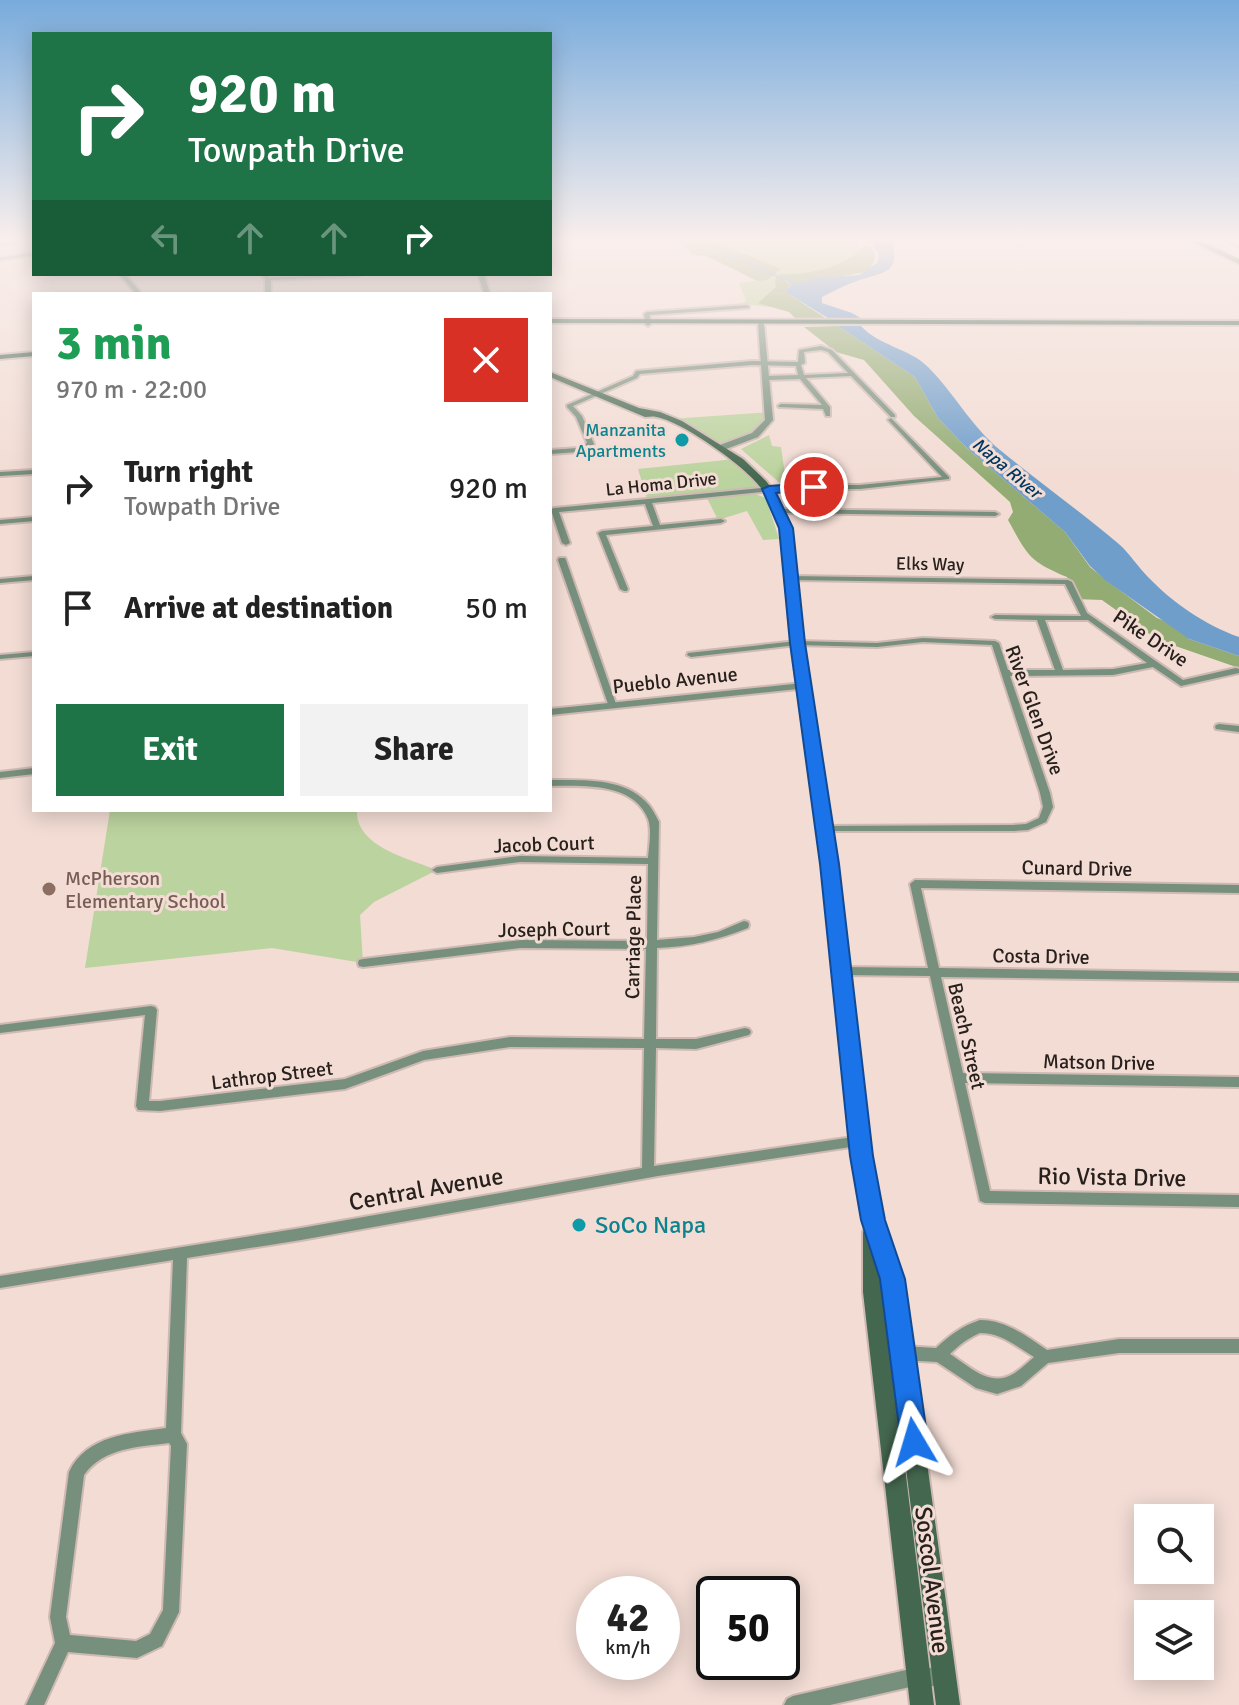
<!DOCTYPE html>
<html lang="en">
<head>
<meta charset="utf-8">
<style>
  body { margin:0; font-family:Signika,sans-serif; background:#f2f2f2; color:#222; height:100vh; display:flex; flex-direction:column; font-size:30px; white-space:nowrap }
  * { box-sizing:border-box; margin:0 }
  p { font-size:26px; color:#767676 }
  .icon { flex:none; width:44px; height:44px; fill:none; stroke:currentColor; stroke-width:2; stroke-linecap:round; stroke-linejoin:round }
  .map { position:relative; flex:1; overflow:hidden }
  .sheet { position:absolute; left:32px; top:292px; width:520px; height:520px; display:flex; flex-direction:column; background:#fff; border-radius:0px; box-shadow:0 4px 20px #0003 }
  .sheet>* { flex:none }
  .guide { position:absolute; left:32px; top:32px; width:520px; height:244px; border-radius:0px; box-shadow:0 4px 20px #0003; background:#1f7447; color:#fff; overflow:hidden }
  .buttons { position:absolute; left:1134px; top:1504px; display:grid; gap:16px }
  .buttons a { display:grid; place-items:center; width:80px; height:80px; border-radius:0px; background:#fff; box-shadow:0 4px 20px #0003; font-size:40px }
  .speed { position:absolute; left:576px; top:1576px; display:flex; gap:16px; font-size:40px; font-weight:700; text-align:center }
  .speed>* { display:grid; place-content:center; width:104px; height:104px; border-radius:50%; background:#fff; box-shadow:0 4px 20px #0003; line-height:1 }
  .speed small { font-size:20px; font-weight:400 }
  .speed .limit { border:4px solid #111; border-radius:12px; background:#fff; color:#111 }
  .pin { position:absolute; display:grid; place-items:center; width:68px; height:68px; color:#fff; margin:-34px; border:4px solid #fff; border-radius:50%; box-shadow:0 2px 8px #0007 }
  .me { position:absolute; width:88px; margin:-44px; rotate:353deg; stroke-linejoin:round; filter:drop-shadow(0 0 6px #0008) }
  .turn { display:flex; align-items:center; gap:28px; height:168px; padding:0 24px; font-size:36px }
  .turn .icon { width:104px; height:104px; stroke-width:2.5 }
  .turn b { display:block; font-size:56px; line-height:68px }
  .lanes { display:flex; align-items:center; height:76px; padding:0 24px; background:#0003; justify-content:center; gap:40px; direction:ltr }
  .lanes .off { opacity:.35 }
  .round { display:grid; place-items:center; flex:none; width:84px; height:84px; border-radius:0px; background:#f2f2f2 }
  .overview { display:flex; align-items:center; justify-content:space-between; height:136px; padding:0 24px }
  h1 { font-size:48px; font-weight:700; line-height:60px; color:#1e9e55 }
  .action { display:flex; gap:16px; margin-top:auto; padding:16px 24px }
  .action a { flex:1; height:92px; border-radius:0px; background:#1f7447; color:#fff; font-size:32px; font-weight:700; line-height:92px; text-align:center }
  .action a+a { background:#f2f2f2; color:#222 }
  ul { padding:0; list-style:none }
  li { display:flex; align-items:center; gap:24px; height:120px; padding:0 24px }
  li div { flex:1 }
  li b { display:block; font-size:30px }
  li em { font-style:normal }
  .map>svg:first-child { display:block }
  .green { fill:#bbd39e }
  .forest { fill:#93ac73 }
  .water { fill:#709ecb }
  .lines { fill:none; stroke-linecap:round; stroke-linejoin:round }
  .stream { stroke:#709ecb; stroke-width:2 }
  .minor-casing { stroke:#cebab3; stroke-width:4 }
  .tertiary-casing { stroke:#cebab3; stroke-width:4 }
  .secondary-casing { stroke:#cebab3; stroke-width:4 }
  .minor { fill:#778f7d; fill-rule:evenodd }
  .tertiary { fill:#778f7d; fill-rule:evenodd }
  .secondary { fill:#44674f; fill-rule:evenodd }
  .route { fill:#1a73e8; stroke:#114b97; stroke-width:2 }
  .culture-dot { fill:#0f9aa8; stroke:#f2dcd4; stroke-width:3 }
  .education-dot { fill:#8d6e63; stroke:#f2dcd4; stroke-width:3 }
  .labels { text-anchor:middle; stroke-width:6; stroke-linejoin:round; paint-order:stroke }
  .far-culture-label { font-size:18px; fill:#0d838f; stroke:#f2dcd4; text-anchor:end }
  .far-water-label { font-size:18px; font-style:italic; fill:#003760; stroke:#f2dcd4 }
  .far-street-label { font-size:18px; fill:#28201d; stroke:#f2dcd4 }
  .street-label { font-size:20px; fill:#28201d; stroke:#f2dcd4 }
  .education-label { font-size:20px; fill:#785e54; stroke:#f2dcd4; text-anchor:start }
  .near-street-label { font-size:24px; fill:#28201d; stroke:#f2dcd4 }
  .near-culture-label { font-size:24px; fill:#0d838f; stroke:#f2dcd4; text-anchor:start }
</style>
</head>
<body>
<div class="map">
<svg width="1239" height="1705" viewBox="0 0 1239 1705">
  <rect width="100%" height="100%" fill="#f2dcd4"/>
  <g class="green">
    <path d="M702,240H858L862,264L785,287L799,310L740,304L746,301L739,283L755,281L707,253Z"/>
    <path d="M770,412L765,427L726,446L671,419Z"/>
    <path d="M769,435L772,446L781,447L785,475L797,476L799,484H781L741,449Z"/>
    <path d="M735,459L756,479L758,491L648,502L638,469Z"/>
    <path d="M755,494L766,498L779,539L763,540L747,511L718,520L707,498Z"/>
    <path d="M110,810H357C355,847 411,859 437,870L374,902L360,915L363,963L272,948L85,968Z"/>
  </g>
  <g class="forest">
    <path d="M680,240H710L781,269L767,280L758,281L706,256L693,255Z"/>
    <path d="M865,246H870C878,258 875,261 867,272L799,283L782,279L792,285L786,289L787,293L827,319L795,318L789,312L758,303L776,287L775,279L781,274C799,276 834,269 850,258C855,255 858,250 865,246Z"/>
    <path d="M838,326L915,377L938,418L968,449L1065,532L1090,567L1106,580L1157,618L1177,626L1189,639L1239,656V668L1158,640L1102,600L1075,599L1067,577C1029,561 1028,556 1008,520L1013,512L1010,502L914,416L864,360L836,352L804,327Z"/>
  </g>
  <g class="water">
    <path d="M869,240L892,242C901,275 882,272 857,281C845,285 834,291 822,297V303L852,313L864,320H831L787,293L786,289L792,285L784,278L799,283L817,278L859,275L877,263L879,254Z"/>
    <path d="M838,326H861C879,346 909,348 928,367C954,393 971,426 1000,450C1039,482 1081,512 1120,545C1130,554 1138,567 1148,577C1173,603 1205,625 1239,637V656L1189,639L1105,580L1090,566L1065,532L968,449L938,418L915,377Z"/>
  </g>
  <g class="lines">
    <g class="stream">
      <path d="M697,240L785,280"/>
      <path d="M1224,240L1239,247"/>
    </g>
    <g class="minor-casing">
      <g id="minor">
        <path d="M16,240H28L0,246V244Z"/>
        <path d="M34,253V255L0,260V258Z"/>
        <path d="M119,274H125L142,294H136Z"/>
        <path d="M260,274H266L269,277L362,274L359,276L271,280V294H265V279Z"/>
        <path d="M747,305L749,306V308L650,315L651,324L648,326L645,324L644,314L647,312Z"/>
        <path d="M821,346L832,350L895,415V417H891L851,376L806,378L830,407V416H826L823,409L779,407L778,406L781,404L822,405L800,379L767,380L764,378L767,376L798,375L796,366L752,365L640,374L637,378L573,406L582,416L594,444L593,445L578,452L550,454V450L577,448L587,443L576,417L567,407V405L633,376L636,371L752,361L798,362L799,350ZM821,350L828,352L848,373L804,375L801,365L805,363L804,352Z"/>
        <path d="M891,418L949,477V479L860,489H791L652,503L660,525L721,519L725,521L721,523L606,535L628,589L627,591H624L620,589L598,533L602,531L653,526L645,504L559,512L570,543L566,545L562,543L552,513H550V509L555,508L791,485H860L942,477L889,421L888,420Z"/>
        <path d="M34,470V474L0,476V472Z"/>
        <path d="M778,509L995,512L999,514L995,516L781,513L777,511Z"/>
        <path d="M34,517V521L0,524V520Z"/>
        <path d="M559,558H565L566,560L616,704L615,706L612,707L608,704L558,560Z"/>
        <path d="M34,576V580L0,583V579Z"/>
        <path d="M789,576L1068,580L1072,582L1087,613L1183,680L1236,668L1239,669V673L1181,686L1153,667L1113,675L1010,676L1050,793L1053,807L1046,822L1028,830L1013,831H824L821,830L819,828L821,826L1013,825L1026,824L1039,818L1043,807L1040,793L992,645L923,642L877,647L797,645L691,657L687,655L688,653L797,641L877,643L923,638L995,641L999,643L1008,670H1055L1037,620L995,619L991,617L995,615L1081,616L1065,584L792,580L788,578ZM1045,620H1088L1147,663L1113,669L1063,670Z"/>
        <path d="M34,652V656L0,659V655Z"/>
        <path d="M1219,724L1239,726V732L1216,729L1215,727L1216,725Z"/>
        <path d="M550,780C583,780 626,777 649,805C653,810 656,816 659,822L657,940L694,937L718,932L744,921L748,922L749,925L748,928C718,940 689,947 657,948L656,1039H696L745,1028L749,1029L751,1032L749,1035L745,1036L696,1049L656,1048L654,1166L860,1136L864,1137L866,1141L864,1145L658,1176L301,1240L187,1258L181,1433L187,1444L179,1612L162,1646L137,1658L68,1652L44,1705H26L55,1643L50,1617L69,1472C86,1435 131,1433 166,1428L173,1260L0,1288V1276L301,1228L642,1168L644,1048L510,1047L424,1060L345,1089L160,1111L138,1110L136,1106L145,1015L0,1033V1025L151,1006L155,1007L157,1010L149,1101H160L345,1079L423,1051L510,1037L644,1039L646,949L521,948L363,967L359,966L358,963L359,960L363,959L521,940L647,941L648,864L520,862L437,873L432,870L437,867L520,856L648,858C649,846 652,830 648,819C633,782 583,786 550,786ZM169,1443L171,1446L163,1610L150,1634L136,1641L70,1635L66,1617L84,1475C104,1447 139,1447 169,1443Z"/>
        <path d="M915,880L1239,885V893L921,888L939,968L1239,973V981L941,977L963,1073L1239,1077V1087L965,1083L990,1191L1239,1195V1207L985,1203L980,1201L930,976L842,975L838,974L836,971L838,968L842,967L928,968L910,884Z"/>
        <path d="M980,1320C1006,1320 1026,1336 1047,1350L1119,1339H1239V1353H1119L1048,1363L1021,1386L997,1394L976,1388L937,1362L902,1360L897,1358L895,1353L897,1348L902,1346L936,1348C950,1335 962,1326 980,1320ZM980,1333C1001,1333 1016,1346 1034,1357C1027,1363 1020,1370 1013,1374C990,1388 969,1366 950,1354C959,1345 968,1338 980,1333Z"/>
        <path d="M919,1667L944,1669L950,1672L953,1678L950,1684L944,1687L919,1685L830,1705H784L787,1699L793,1696Z"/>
      </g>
    </g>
    <g class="tertiary-casing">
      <g id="tertiary">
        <path d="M478,274H484L490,294H484Z"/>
        <path d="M761,322L764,324L773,420L758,437L726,449H720V445L752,433L765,420L758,324Z"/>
        <path d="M803,683L808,686L807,688L550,715V709Z"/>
        <path d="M34,768V774L0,778V772Z"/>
      </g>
    </g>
    <g class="secondary-casing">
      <g id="secondary">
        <path d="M1189,240H1198L1239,259V264Z"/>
        <path d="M550,319L1239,321V325L550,323Z"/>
        <path d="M34,352V356L0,359V355Z"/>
        <path d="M550,372L639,408L660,412L682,421L743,459L766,481L776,494L791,528L803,643L836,864L871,1156L882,1220L902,1279L960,1705H936L882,1279L934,1705H910L863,1292V1232L866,1226L853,1156L822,864L791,643L781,528C776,514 771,500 761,488C746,467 682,421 656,417C653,416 649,417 645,417L550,377Z"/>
      </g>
    </g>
    <use href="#minor" class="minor"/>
    <use href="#tertiary" class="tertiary"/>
    <use href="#secondary" class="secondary"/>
  </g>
  <linearGradient id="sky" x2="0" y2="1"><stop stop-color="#78abdc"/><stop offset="0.5" stop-color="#f9efec"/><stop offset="1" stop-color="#f9efec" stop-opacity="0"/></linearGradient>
  <rect width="1239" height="479" fill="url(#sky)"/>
  <path class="route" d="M814,483L820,487L818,489L776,493L793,528L805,643L839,864L873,1156L885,1220L905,1279L928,1442L924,1452L914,1456L905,1452L901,1442L880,1279L861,1220L850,1156L820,864L790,643L779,528L762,489L769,486Z"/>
  <g class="culture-dot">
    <circle cx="682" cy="440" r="8"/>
    <circle cx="579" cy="1225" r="8"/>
  </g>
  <circle class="education-dot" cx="49" cy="889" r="8"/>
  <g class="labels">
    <g class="far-culture-label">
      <text x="666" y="436">Manzanita<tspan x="666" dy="21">Apartments</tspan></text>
    </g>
    <g class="far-water-label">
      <text transform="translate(1007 468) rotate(40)" y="6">Napa River</text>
    </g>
    <g class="far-street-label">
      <text transform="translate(661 484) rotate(-6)" y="6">La Homa Drive</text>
      <text transform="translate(930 564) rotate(1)" y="6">Elks Way</text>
    </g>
    <g class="street-label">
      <text transform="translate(1151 638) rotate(34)" y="7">Pike Drive</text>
      <text transform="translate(675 680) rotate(-6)" y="7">Pueblo Avenue</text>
      <text transform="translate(1035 710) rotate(70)" y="7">River Glen Drive</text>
      <text transform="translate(544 844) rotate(-2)" y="7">Jacob Court</text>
      <text transform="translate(1077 868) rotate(1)" y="7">Cunard Drive</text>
      <text transform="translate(554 929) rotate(-1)" y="7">Joseph Court</text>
      <text transform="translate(633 937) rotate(-89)" y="7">Carriage Place</text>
      <text transform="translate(1041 956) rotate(1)" y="7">Costa Drive</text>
      <text transform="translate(967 1036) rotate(77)" y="7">Beach Street</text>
      <text transform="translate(1099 1062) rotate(1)" y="7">Matson Drive</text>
      <text transform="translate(272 1075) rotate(-7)" y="7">Lathrop Street</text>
    </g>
    <g class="education-label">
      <text x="65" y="885">McPherson<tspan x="65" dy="23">Elementary School</tspan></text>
    </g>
    <g class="near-street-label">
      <text transform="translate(1112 1177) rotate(1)" y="8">Rio Vista Drive</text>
      <text transform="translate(426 1189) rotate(-10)" y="8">Central Avenue</text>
      <text transform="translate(932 1580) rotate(83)" y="8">Soscol Avenue</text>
    </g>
    <g class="near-culture-label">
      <text x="595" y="1233">SoCo Napa</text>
    </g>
  </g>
</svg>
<div class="buttons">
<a><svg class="icon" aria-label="search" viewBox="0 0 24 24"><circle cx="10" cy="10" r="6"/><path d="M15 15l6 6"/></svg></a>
<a><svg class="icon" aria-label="layers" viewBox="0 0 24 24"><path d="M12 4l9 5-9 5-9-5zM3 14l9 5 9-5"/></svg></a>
</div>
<div class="speed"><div>42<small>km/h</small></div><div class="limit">50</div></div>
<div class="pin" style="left:814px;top:487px;background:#d93025"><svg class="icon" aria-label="arrive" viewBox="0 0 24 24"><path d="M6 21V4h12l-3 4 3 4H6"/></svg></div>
<svg class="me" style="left:914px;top:1442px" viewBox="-20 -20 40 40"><path d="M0-17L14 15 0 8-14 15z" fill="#1a73e8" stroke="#fff" stroke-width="4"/></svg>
<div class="guide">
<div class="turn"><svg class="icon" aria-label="right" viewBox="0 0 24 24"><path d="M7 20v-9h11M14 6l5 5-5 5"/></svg><div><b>920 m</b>Towpath Drive</div></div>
<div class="lanes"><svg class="icon off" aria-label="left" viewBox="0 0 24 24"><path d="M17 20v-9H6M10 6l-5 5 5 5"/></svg><svg class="icon off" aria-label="ahead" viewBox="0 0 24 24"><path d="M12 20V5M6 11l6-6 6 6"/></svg><svg class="icon off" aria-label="ahead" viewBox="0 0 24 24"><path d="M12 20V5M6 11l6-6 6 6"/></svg><svg class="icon" aria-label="right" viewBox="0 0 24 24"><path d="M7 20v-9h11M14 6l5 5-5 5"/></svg></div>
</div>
<section class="sheet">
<div class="overview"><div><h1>3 min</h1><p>970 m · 22:00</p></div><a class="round" style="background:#d93025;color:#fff"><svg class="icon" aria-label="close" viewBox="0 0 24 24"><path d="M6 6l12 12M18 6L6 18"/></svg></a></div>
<ul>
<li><svg class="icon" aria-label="right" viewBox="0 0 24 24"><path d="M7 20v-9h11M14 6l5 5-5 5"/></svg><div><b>Turn right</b><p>Towpath Drive</p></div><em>920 m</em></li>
<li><svg class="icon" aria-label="arrive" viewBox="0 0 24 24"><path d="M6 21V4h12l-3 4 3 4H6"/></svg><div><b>Arrive at destination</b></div><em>50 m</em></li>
</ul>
<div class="action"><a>Exit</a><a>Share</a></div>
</section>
</div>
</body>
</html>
